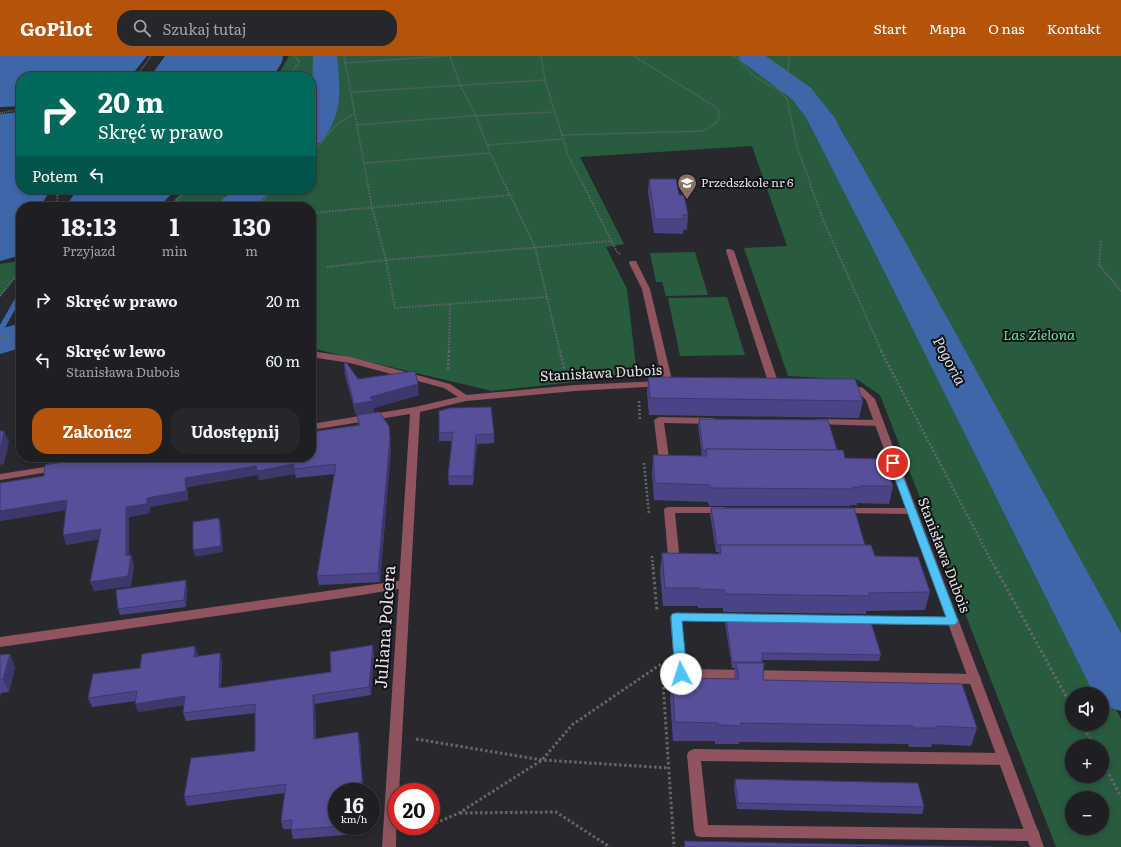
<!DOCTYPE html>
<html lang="pl">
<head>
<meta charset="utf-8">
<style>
  body { margin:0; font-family:Literata,serif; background:#25272a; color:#f1f3f6; height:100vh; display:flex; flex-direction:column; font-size:15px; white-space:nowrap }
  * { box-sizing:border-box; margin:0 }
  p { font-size:13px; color:#a0a2a5 }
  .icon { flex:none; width:22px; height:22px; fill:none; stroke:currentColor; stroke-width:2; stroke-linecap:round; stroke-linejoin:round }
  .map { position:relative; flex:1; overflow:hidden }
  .panel { position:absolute; left:16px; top:146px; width:300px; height:260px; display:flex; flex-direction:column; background:#1d1f22; border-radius:16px; box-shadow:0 2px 6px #0003,0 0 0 1px #3b3d40 }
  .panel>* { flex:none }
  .guide { position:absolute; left:16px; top:16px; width:300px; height:122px; border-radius:16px; box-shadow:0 2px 6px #0003,0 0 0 1px #3b3d40; background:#00695c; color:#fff; overflow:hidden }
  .tools { position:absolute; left:1065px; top:631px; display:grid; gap:8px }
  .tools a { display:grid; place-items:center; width:44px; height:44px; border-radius:50%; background:#1d1f22; box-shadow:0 2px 6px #0003,0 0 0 1px #3b3d40; font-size:20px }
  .speed { position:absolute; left:328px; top:727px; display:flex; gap:8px; font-size:20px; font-weight:700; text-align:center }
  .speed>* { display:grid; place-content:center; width:52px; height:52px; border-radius:50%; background:#1d1f22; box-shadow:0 2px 6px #0003,0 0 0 1px #3b3d40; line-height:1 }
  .speed small { font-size:10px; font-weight:400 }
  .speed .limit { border:6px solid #d22; background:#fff; color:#111 }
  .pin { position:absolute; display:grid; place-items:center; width:34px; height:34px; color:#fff; margin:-17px; border:2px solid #fff; border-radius:50%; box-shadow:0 1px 4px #0007 }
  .me { position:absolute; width:44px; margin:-22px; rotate:355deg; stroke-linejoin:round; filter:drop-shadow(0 0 3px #0008) }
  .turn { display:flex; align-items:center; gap:14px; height:84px; padding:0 16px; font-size:18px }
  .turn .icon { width:52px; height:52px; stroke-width:2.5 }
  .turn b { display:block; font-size:28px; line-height:34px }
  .then { display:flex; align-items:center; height:38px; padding:0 16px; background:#0003; gap:8px; font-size:15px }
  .eta { display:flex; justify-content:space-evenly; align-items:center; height:68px; text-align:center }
  .eta b { font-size:24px; font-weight:700; line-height:28px }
  .primary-button { display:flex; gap:8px; margin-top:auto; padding:8px 16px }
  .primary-button a { flex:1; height:46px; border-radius:16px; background:#b45309; color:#fff; font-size:16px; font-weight:700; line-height:46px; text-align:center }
  .primary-button a+a { background:#25272a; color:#f1f3f6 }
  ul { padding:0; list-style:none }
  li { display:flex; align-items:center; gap:12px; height:60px; padding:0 16px }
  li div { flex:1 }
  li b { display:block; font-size:15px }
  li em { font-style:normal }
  header { display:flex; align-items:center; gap:24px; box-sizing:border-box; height:56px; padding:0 20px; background:#b45309; color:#fff }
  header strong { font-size:19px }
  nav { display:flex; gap:22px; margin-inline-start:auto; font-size:14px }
  .search { width:280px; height:36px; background:#25272a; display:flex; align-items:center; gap:10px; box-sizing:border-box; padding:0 14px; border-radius:16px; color:#a0a2a5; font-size:15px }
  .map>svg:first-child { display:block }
  .green { fill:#275c3e; fill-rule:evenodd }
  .water { fill:#3d67a9 }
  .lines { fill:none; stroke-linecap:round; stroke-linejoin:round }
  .stream { fill:#3d67a9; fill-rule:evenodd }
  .river { fill:#3d67a9; fill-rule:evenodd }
  .path-far3 { stroke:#64666b; stroke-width:1.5; stroke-dasharray:1 1; stroke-linecap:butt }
  .path-far2 { stroke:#64666b; stroke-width:2; stroke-dasharray:1.5 1.5; stroke-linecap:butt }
  .path-far1 { stroke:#64666b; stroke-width:2.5; stroke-dasharray:2 2; stroke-linecap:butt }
  .path { stroke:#64666b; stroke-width:3; stroke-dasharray:2.5 2.5; stroke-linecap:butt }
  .lane { fill:#8f545e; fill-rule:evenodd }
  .street { fill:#8f545e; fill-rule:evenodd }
  .wall { fill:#494584 }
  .shaded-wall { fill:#3c386b }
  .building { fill:#555099; stroke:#3c386b }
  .route { fill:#4fc3f7; stroke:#337fa1 }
  .labels { text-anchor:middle; stroke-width:4; stroke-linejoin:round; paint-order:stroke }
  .far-poi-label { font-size:12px; fill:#dfe1e4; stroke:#111214; text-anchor:start }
  .park-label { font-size:14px; font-style:italic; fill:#6ae29f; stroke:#111214 }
  .street-label { font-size:14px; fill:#dfe1e4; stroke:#111214 }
  .water-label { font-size:15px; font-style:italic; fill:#d0dcef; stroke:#111214 }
  .near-street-label { font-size:17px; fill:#dfe1e4; stroke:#111214 }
</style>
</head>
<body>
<header>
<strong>GoPilot</strong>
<div class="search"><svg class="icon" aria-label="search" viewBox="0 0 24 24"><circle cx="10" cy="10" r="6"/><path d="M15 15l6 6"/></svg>Szukaj tutaj</div>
<nav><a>Start</a><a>Mapa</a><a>O nas</a><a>Kontakt</a></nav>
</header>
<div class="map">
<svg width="1121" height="791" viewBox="0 0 1121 791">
  <rect width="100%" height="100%" fill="#27292e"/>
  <g class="green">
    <path d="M289,0H317L311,71V21H277Z"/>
    <path d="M330,0H1121V609L973,331L841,72L799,25L785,19L786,32L816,70L1121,663V791H1056L880,339L858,324L788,320L744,192L787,190L752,90L580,101L624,188L606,191L627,233L637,319L492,335L311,292V151H240L259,133H311V85L324,72L326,63L331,57ZM1072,638H1102V668H1072ZM1072,690H1102V720H1072ZM1072,742H1102V772H1072Z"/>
    <path d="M184,133H248L228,151H168Z"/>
    <path d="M695,196L708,239L666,240L662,226H656L650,197Z"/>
    <path d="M20,205L21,215L0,240V208Z"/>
    <path d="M727,241L745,299L680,300L668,242Z"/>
  </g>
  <g class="water">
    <path d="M0,0H147L130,21H21V50L2,51H0Z"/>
    <path d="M165,0H283L282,6L273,21H150Z"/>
    <path d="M21,56V133H51L40,151H21V180L15,188L21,192V199L0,205V58Z"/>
    <path d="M77,133H176L159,151H66Z"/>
  </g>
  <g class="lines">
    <path class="stream" d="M21,235V243L3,275L0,277V269L18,237Z"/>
    <g class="river">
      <path d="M313,0H337C340,36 344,56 321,86L311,89Z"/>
      <path d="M738,0H766L811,32L834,61L907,189L1121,577V655L1102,649V638H1094L1091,632L871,189L807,63L793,44L741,5Z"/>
      <path d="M235,133H270L265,140L253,151H217L222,144Z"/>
      <path d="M21,267V292L0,298V273Z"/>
    </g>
    <g class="path-far3">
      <path d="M344,0L368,129"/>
      <path d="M450,0L460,29L476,60L490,97L505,129"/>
      <path d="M541,0L545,24L568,99L583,129"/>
      <path d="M733,0L738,3L755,21L780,35"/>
      <path d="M789,0L788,21L780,35L787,43L797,91L811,129"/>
      <path d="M345,7L447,0"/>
      <path d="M136,21L151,0"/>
      <path d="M289,21L299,5L294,0"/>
      <path d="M352,36L545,24"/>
      <path d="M0,57L21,53"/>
      <path d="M357,69L470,60L555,56"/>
      <path d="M562,79L703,75L717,66L720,58L717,52L634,0"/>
      <path d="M488,89L562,83"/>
      <path d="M311,98L337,68L355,57"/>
      <path d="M365,107L490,97"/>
    </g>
    <g class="path-far2">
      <path d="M368,128L372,152L386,204L395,252L450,248L449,296"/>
      <path d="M505,128L535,191L560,296"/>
      <path d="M583,128L617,196L620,198"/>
      <path d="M810,128L824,166L882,296"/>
      <path d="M54,151L58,144L57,140L63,133"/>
      <path d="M170,151L187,133"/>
      <path d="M255,151L274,133"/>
      <path d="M311,157L510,139"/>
      <path d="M1101,185L1099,209L1121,235"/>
      <path d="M327,211L386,204L612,185"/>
      <path d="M0,240L21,214"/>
      <path d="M450,248L547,241"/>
      <path d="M0,281H5L21,273"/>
      <path d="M5,281L15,290L21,289"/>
    </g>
    <g class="path-far1">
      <path d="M560,295L565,316"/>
      <path d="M881,295L995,512"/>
      <path d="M448,313L449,295"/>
      <path d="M639,345L640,364"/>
      <path d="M644,407L649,458"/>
      <path d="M652,500L653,512"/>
    </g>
    <g class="path">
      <path d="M653,511L657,555"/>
      <path d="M995,511L1072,651"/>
      <path d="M663,626L674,791"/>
      <path d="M1082,668L1094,690"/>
      <path d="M416,683L542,704L669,712"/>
      <path d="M1102,705L1121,741"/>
      <path d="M460,757L556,756L610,791"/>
      <path d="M431,769L459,757L542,704L572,669L661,608"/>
      <path d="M410,777L428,770"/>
    </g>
    <g class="lane">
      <path d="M727,193H730L734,195L779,329L777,331L774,332L769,329L726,195Z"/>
      <path d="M630,205H636L650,233L673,328L671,330L668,331L663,328L642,233L629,207Z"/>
      <path d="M311,295L351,301L450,328L471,342L469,344H463L444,332L350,307L311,301Z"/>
      <path d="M659,361L713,362L718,365L713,368L664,367L669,402L675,403L676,405L675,407L664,408L659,405L654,364Z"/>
      <path d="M817,363L878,364L883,367L878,370L814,368L812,366L814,364Z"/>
      <path d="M669,451H723L727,452L728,454L727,456L723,457H675L679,497L686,498L688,501L686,504C681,505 675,505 670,504L668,501L664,454L665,452Z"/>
      <path d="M841,452H911L915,453L916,455L915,457L911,458L837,457L836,455L837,453Z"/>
      <path d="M405,524L409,525L411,528L409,531L362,539L0,591V581Z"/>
      <path d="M676,557L739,558L743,559L745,562L743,565L739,566L682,565L687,613L975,618L980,620L981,623L980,626L975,628L681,623L677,621L675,618L670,561L672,558Z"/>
      <path d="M859,560L953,561L957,562L959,565L957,568L953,569L859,568L855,567L853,564L855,561Z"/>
      <path d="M694,693L1004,697L1009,699L1011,703L1009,707L1004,709L701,705L708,769L1033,773L1038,774L1040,779L1038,784L1033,785L701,781L696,780L694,775L687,699L689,695Z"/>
    </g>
    <g class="street">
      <path d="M660,325L663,326L665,328L663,330L575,335L466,345L420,356L399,736H397L396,791H382L410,358L311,374V368L415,351L466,339L575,329Z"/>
      <path d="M846,327L863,332L875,343L1044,791H1030L866,344C857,334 848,336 841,330L843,328Z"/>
      <path d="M57,409L62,412L61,414L0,424V418Z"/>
    </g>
  </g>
  <g class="wall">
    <path d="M649,123L679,139L688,159L687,174H683V178L654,177L648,136Z"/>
    <path d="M344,307L358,323L419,339L374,352V356L356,359L345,319Z"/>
    <path d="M648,321L863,345L859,362L649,359L647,337Z"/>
    <path d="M439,355L494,378V387L477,388L473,429H449L448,420L452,385H439Z"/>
    <path d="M357,359L391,392L380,526L319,529L317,520L335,418L296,422L295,418L259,424L258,419L187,431L188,444L150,451L149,457L129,461V500L131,499L134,509L131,530L94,535L99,483L66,489V454L0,465L44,420L49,408L47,401H311L358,369Z"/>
    <path d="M699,363L837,394L845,402L893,430L889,448L857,447V449H850V450H709L708,446L654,444L652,417L653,399L702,400L698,369Z"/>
    <path d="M711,452L865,489L875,500L930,536L925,554L866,555V558L723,556V552H698V550H663L660,515L662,497L719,498V496H716L710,458Z"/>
    <path d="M187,530L186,551L120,559L118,553Z"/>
    <path d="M726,561L881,599L879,605L762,604L763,624L977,672L971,690L932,688L931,691H909L908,688L739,686V688H715V685H673L670,641L672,622L734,623L735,612H732L725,567Z"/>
    <path d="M220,597L222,606L221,632L331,616L374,598L371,639L315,648L316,683L360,685L363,730V736H337V770H358V778L293,783L291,773H283L281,765L285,737L187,750L184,741L255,695V657L186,665L183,657L184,649L138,656L136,645L92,651L88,642L140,612L198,599V600Z"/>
    <path d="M0,599L15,611L9,636L1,637L0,641Z"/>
    <path d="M735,723L924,751L922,758L737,753L734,730Z"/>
  </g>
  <g class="shaded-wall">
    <path d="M418,328L419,339L374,352V356L356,359L354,348L370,341Z"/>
    <path d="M389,370L391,392L380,526L378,517Z"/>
    <path d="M4,375L9,386L4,408L0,409V396Z"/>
    <path d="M476,379L477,388L473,429V420Z"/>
    <path d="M47,401H98L49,409Z"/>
    <path d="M294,408L295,418L259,424L258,419L187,431L188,444L150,451L149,457L129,461V510L126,500V451L147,442L185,422L256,410Z"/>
    <path d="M67,444L71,453L0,465V455Z"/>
    <path d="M219,462L221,468L223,496L195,501L193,494Z"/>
    <path d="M101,473L104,482L66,489L63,479Z"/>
    <path d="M131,499L134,509L131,530L94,535L90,526Z"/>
    <path d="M186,524L187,530L186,551L184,544Z"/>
    <path d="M373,589L374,598L371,639L369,631Z"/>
    <path d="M195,590L198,599L196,609L194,601Z"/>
    <path d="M220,597L222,606L221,641L219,632Z"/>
    <path d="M10,598L15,611L9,636L3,623Z"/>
    <path d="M313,639L315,648L316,692L314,683Z"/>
    <path d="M185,640L188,648L138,656L135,648Z"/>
    <path d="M358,676L360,685L363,730V736H360Z"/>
    <path d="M356,770H358V778Z"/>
  </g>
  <g class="building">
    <path d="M649,123H676L679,139H684L688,159H683L684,163H655Z"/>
    <path d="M346,306L358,323L415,315L418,328L370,341L373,345L354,348L344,307Z"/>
    <path d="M648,321L855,323L863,345L650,342Z"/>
    <path d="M491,351L494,378L476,379L473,420H448L453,376L439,377V355L450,352Z"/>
    <path d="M379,356L389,370L390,383L378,517L317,520L336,408L294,413V408L257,415L256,410L185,422L186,435L147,442V448L126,451V500L131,499L128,520L90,526L101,473L63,479L67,444L0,455V427L44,420L45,409L94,401H311V376L360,369L357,359Z"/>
    <path d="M699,363L828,364L837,394L706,393L705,395H703Z"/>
    <path d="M0,375H4L0,396Z"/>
    <path d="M706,393L843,394L845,402L883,403L893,430H860L861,431H853V433L711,432L710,429L655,427L653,399L707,400Z"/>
    <path d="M711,452H854L865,489H717Z"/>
    <path d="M219,462L221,490L193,494V466Z"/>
    <path d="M720,489H871L875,500L918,501L930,536L869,537L870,540L725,538V534L700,533V532H665L662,497L721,498Z"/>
    <path d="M186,524L184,544L118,553L116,534Z"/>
    <path d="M726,561L870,563L881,599L762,597V606H732Z"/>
    <path d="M373,589L369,631L313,639L314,683L358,676L362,722L360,736H337V770H344L291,774L292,764L281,765L286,728L184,741L191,702L255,695V648L183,657L185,640L135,648L137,635L88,642L93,618L140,612L142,598L195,590L194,601L220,597L219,632L331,616L330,596Z"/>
    <path d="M10,598L3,623L0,624V599Z"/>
    <path d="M736,607H764L763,624L962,628L977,672L937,670V672H915L913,670L741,667V670L718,669V667L675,666L672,622L739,623Z"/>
    <path d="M735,723L918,727L924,751L738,747Z"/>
    <path d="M684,785L992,791H685Z"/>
  </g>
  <path class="route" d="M893,404L898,407L958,565L956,568L953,569L682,565L687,618L685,621L681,622L677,621L675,618L671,561L672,558L676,557L946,561L889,407Z"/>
  <defs>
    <g id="school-pin" transform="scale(1)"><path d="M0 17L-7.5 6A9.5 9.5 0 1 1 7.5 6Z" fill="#8d6e63" stroke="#111214"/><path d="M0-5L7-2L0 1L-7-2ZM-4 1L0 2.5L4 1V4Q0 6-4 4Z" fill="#fff"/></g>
  </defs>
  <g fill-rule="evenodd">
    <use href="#school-pin" x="687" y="127"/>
  </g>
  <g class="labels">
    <g class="far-poi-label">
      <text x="701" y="131">Przedszkole nr 6</text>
    </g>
    <g class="park-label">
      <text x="1039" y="284">Las Zielona</text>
    </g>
    <g class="street-label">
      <text transform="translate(601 317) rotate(-3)" y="5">Stanisława Dubois</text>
      <text transform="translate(944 499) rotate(69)" y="5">Stanisława Dubois</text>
    </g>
    <g class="water-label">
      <text transform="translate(949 305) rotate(62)" y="5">Pogoria</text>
    </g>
    <g class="near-street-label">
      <text transform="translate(385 571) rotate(-86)" y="6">Juliana Polcera</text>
    </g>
  </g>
</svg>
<div class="tools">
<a><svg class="icon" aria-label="sound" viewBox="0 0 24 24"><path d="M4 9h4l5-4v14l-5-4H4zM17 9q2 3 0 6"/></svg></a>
<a>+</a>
<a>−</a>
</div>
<div class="speed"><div>16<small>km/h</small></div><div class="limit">20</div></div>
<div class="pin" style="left:893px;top:407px;background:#d93025"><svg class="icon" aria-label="arrive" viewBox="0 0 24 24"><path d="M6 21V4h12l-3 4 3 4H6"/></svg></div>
<svg class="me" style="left:681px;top:618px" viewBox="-20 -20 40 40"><circle r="19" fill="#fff"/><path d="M0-13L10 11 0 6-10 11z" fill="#4fc3f7"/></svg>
<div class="guide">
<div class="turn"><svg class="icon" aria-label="right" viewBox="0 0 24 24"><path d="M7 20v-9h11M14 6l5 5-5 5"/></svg><div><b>20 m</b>Skręć w prawo</div></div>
<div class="then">Potem<svg class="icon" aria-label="left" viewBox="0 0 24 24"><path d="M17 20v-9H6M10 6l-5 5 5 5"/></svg></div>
</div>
<section class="panel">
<div class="eta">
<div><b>18:13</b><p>Przyjazd</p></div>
<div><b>1</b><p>min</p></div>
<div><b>130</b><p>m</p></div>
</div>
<ul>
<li><svg class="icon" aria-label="right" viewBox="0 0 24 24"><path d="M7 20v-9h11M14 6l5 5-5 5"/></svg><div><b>Skręć w prawo</b></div><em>20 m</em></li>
<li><svg class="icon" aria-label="left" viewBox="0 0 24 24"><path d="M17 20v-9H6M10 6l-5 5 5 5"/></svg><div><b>Skręć w lewo</b><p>Stanisława Dubois</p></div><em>60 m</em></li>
</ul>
<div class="primary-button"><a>Zakończ</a><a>Udostępnij</a></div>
</section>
</div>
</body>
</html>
